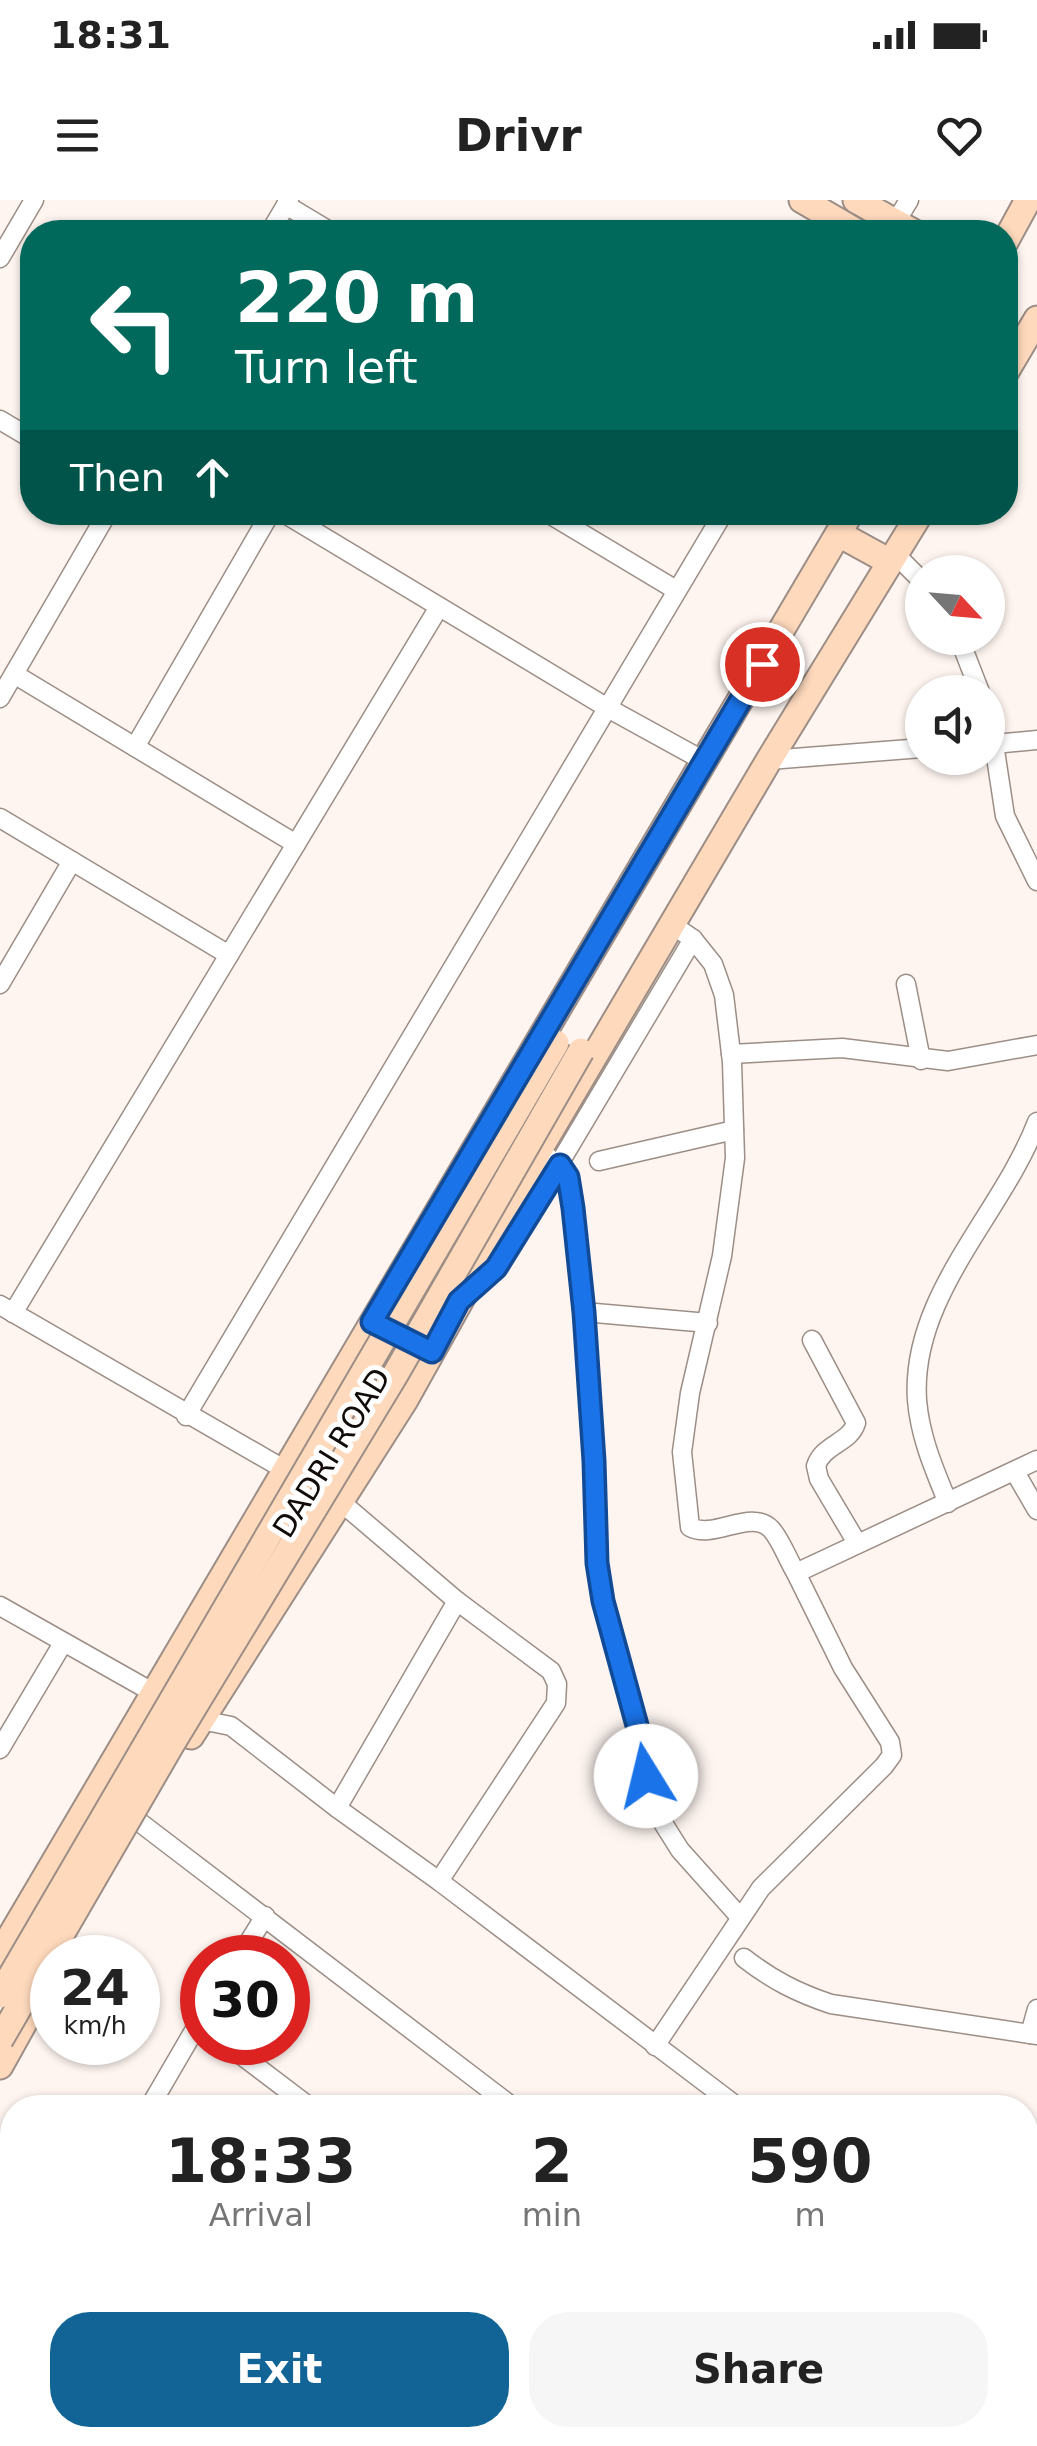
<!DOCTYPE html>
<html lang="en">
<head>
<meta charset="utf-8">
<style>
  body { margin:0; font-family:"DejaVu Sans",sans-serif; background:#f6f6f6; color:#222; height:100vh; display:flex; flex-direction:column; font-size:38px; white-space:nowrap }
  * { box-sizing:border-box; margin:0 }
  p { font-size:32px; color:#767676 }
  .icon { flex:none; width:55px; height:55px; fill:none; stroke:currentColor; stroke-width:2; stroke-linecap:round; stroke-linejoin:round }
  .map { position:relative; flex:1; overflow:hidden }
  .drawer { position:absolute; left:0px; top:1895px; width:1038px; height:352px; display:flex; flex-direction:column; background:#fff; border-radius:40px 40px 0 0; box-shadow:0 2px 8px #0004 }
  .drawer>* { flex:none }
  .banner { position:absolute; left:20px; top:20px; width:998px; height:305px; border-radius:40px; box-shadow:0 2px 8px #0004; background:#00695c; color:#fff; overflow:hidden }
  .needle { width:65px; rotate:116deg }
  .buttons { position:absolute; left:905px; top:355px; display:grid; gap:20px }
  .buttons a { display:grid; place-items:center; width:100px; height:100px; border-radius:50%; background:#fff; box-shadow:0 2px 8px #0004; font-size:50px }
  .speed { position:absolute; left:30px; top:1735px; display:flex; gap:20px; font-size:50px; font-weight:700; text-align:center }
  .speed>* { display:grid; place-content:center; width:130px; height:130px; border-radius:50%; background:#fff; box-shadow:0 2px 8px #0004; line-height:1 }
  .speed small { font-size:25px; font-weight:400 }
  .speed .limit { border:15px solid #d22; background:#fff; color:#111 }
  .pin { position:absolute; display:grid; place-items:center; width:85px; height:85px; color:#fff; margin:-42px; border:5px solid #fff; border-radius:50%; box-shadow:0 2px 10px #0007 }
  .me { position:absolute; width:110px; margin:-55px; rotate:351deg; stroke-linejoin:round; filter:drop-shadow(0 0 8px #0008) }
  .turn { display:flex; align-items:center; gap:35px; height:210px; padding:0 50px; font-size:45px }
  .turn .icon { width:130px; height:130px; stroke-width:2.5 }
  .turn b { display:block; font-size:70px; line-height:85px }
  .then { display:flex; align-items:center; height:95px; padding:0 50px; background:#0003; gap:20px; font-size:38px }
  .eta { display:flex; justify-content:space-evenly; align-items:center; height:170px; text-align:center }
  .eta b { font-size:60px; font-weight:700; line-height:70px }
  .button { display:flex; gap:20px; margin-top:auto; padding:20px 50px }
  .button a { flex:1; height:115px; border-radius:40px; background:#116495; color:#fff; font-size:40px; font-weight:700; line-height:115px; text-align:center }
  .button a+a { background:#f6f6f6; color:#222 }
  .status { display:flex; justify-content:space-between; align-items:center; height:70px; padding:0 50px; background:#fff; direction:ltr }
  .status svg { height:28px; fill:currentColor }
  header { display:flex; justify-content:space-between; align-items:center; height:130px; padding:0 50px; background:#fff; font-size:45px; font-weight:700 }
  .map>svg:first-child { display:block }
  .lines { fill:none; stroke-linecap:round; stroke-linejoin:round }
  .street-casing { stroke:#9c8e86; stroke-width:21 }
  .secondary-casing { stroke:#9c8e86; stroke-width:29 }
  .street { stroke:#fff; stroke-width:18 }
  .secondary { stroke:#fed9bc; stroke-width:25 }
  .secondary-bridge-casing { stroke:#9c8e86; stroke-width:29; stroke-linecap:butt }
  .secondary-bridge { stroke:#fed9bc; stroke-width:25 }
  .route-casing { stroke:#114b97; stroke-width:25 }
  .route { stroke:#1a73e8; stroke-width:18 }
  .labels { text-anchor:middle; stroke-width:10; stroke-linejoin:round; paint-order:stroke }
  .street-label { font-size:30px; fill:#110c09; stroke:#fff }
</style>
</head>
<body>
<div class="status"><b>18:31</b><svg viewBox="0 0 49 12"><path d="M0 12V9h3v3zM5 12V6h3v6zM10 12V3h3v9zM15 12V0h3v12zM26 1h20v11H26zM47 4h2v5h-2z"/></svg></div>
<header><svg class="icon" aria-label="menu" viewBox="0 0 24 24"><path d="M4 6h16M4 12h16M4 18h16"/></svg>Drivr<svg class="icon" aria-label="heart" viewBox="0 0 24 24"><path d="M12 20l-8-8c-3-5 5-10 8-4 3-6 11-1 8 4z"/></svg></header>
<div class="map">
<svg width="1037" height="2246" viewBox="0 0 1037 2246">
  <rect width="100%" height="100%" fill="#fef5f0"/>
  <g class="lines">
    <g class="street-casing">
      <g id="street">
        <path d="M286,5L331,32"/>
        <path d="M895,23L909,0"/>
        <path d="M270,32L289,0"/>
        <path d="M0,58L34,0"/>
        <path d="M0,220L32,239"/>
        <path d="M282,312L606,507L704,561"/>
        <path d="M546,312L676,390"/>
        <path d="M895,354L922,381"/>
        <path d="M959,438L980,492"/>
        <path d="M14,474L296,644"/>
        <path d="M0,498L108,312"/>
        <path d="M988,519L994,544L1037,540"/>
        <path d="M988,545L994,544L1005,616L1037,681"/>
        <path d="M135,547L271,312"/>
        <path d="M769,560L922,548"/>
        <path d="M0,618L229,755"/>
        <path d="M671,724L693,739L713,764L724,795L732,862L735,958L722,1056L690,1193L682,1252L690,1327C714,1340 751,1308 771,1329C781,1340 788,1360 796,1373L1037,1260"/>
        <path d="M0,784L72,661"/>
        <path d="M906,784L921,860"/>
        <path d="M731,854L842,848L948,861L1037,845"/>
        <path d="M539,950L565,971L573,1008L591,1208L597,1363L603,1401L638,1529L646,1576L658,1615L680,1650L739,1716"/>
        <path d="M599,961L734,930"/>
        <path d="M473,1088L497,1068L693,739"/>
        <path d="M0,1105L294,1275"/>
        <path d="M584,1112L708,1123"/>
        <path d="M13,1113L439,407"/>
        <path d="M812,1140L856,1223C850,1243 823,1244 816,1266L819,1279L857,1343"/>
        <path d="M186,1216L724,312"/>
        <path d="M1015,1272L1037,1310"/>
        <path d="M335,1297L457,1401"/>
        <path d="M948,1303C934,1269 920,1237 917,1200C910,1096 1002,1014 1037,922"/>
        <path d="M0,1406L154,1493"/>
        <path d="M201,1520L231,1526L337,1608L439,1681L739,1908"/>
        <path d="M0,1549L63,1443"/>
        <path d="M337,1608L457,1401L551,1471L557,1484L556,1503L439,1681"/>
        <path d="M138,1621L514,1908"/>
        <path d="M239,1758L265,1716"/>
        <path d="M744,1758C772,1780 798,1793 831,1804L1037,1835"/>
        <path d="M1030,1834L1037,1809"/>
        <path d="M224,1842L311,1908"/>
        <path d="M655,1846L761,1688L884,1566L892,1555L890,1542L843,1468L796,1373"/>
        <path d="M149,1908L202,1817"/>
        <path d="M1025,1965L1037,1967"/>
        <path d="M1025,2095L1037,2097"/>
        <path d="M1025,2223L1037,2225"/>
        <path d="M359,2246L366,2235"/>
        <path d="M525,2246L532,2235"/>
        <path d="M910,2246L914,2235"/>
      </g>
    </g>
    <g class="secondary-casing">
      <g id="secondary">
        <path d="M802,0L857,32"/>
        <path d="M856,0L913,32"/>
        <path d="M1005,42L1028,0"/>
        <path d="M1005,173L1037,119"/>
        <path d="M839,334L890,362"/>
        <path d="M191,1536L405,1200L463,1096L539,950L769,560L921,312"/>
        <path d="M0,1754L851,312"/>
        <path d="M0,1866L35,1803"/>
        <path d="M0,2161L12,2169"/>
        <path d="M0,2213L12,2220"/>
        <path d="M38,2235L57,2246"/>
        <path d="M112,2235L130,2246"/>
      </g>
    </g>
    <use href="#street" class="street"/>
    <use href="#secondary" class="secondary"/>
    <g class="secondary-bridge-casing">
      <g id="secondary-bridge">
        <path d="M0,1795L556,843"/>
        <path d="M0,1840L171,1545L395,1175L581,851"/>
      </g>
    </g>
    <use href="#secondary-bridge" class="secondary-bridge"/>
  </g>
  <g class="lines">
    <g class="route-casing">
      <path id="route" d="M646,1576L638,1529L603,1401L597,1363L594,1261L584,1112L573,1008L568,977L560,965L496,1068L459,1101L432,1152L372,1122L762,464"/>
    </g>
    <use href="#route" class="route"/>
  </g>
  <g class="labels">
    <g class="street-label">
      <text transform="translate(332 1253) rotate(-58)" y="10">DADRI ROAD</text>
    </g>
  </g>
</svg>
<div class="buttons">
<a><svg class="needle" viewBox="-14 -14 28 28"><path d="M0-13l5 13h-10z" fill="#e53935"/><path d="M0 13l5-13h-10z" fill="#767676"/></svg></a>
<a><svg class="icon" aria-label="sound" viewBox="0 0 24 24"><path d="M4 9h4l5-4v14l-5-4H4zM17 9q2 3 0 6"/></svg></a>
</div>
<div class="speed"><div>24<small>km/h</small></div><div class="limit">30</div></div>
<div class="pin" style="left:762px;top:464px;background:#d93025"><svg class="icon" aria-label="arrive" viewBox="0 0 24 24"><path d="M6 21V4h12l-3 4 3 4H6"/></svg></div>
<svg class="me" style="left:646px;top:1576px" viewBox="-20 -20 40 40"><circle r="19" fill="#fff"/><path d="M0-13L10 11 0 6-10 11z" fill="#1a73e8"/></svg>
<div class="banner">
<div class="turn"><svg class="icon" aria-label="left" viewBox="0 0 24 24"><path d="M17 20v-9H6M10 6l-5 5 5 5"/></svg><div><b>220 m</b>Turn left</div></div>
<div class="then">Then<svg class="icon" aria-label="ahead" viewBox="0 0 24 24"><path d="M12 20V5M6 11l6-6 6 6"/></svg></div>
</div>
<section class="drawer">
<div class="eta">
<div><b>18:33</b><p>Arrival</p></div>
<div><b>2</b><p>min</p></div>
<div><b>590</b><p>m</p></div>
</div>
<div class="button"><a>Exit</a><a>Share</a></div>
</section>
</div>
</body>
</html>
